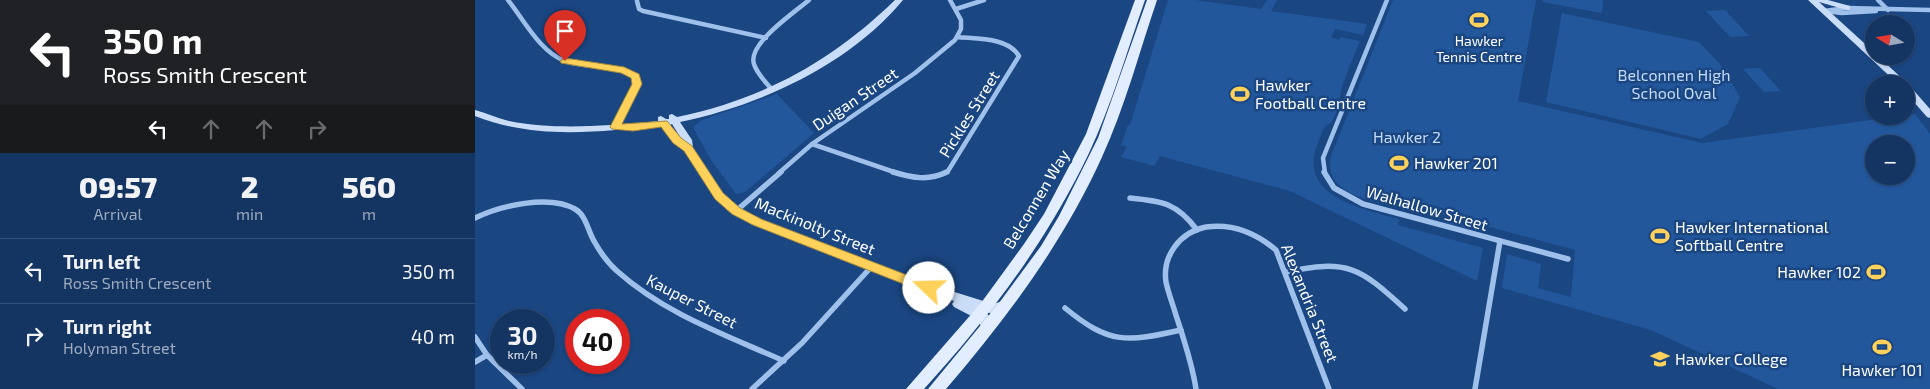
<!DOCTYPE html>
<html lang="en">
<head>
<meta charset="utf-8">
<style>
  body { margin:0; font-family:"Exo 2",sans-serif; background:#213f6b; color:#f1f3f6; height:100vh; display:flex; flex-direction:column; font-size:19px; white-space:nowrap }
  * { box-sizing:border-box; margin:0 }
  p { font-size:16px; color:#9daabe }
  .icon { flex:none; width:28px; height:28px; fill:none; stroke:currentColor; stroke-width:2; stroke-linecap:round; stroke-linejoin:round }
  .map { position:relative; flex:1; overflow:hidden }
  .side { display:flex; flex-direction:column; background:#143462; width:475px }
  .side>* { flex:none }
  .banner { background:#202124; color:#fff; overflow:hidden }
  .needle { width:32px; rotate:281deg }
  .buttons { position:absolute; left:1390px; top:15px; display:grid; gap:10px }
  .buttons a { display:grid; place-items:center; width:50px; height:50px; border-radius:50%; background:#143462; box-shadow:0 1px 4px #0004,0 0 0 1px #334f77; font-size:25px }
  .speed { position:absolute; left:15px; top:309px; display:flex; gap:10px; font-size:25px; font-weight:700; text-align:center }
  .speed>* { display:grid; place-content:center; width:65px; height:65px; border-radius:50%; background:#143462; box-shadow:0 1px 4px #0004,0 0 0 1px #334f77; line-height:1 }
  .speed small { font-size:12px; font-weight:400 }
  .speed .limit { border:8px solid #d22; background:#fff; color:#111 }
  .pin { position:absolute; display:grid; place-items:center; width:42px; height:42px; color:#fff; margin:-51px -21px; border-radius:50% 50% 50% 0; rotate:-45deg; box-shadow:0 0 5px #0007 }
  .pin .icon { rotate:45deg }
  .me { position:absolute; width:55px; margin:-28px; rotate:291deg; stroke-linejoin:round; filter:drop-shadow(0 0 4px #0008) }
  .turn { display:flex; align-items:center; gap:18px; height:105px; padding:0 20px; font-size:22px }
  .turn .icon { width:65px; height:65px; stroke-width:2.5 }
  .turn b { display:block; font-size:35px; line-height:42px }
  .lanes { display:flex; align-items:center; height:48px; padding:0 20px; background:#0003; justify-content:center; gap:25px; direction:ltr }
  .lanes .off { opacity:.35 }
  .eta { display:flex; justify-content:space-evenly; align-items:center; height:85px; text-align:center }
  .eta b { font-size:30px; font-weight:800; line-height:35px }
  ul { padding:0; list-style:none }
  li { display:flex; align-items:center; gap:15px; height:65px; padding:0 20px; border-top:1px solid #334f77 }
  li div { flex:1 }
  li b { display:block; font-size:19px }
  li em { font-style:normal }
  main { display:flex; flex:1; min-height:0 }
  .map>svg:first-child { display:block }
  .green { fill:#23579c; fill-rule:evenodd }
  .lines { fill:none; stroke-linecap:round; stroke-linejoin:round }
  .street-far1 { stroke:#9ec0eb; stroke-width:4.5 }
  .street { stroke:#9ec0eb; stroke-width:5.5 }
  .secondary { fill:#caddf8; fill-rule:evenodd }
  .primary { fill:#e2edff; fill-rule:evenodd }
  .route { fill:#fed15a; stroke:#a5883a }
  .labels { text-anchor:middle; stroke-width:5; stroke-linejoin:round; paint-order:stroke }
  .far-poi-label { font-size:14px; fill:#fff; stroke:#1a4682 }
  .park-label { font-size:16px; fill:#c3daf8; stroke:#1a4682 }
  .poi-label { font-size:16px; fill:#fff; stroke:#1a4682; text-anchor:start }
  .street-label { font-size:16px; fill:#fff; stroke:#1a4682 }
</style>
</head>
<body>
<main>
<section class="side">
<div class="banner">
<div class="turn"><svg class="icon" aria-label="left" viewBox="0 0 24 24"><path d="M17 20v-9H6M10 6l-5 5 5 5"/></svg><div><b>350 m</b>Ross Smith Crescent</div></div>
<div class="lanes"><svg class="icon" aria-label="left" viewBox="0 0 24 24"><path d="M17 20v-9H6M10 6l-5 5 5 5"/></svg><svg class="icon off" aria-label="ahead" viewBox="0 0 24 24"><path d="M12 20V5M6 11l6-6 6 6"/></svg><svg class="icon off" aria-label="ahead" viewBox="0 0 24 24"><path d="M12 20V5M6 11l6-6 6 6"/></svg><svg class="icon off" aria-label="right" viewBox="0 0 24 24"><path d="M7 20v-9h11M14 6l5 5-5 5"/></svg></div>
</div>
<div class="eta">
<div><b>09:57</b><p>Arrival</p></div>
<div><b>2</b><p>min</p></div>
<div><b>560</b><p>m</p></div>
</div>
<ul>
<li><svg class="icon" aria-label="left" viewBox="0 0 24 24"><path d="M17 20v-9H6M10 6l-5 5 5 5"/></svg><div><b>Turn left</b><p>Ross Smith Crescent</p></div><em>350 m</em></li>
<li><svg class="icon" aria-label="right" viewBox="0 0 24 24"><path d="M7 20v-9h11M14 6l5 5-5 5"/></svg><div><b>Turn right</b><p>Holyman Street</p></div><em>40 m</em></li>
</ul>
</section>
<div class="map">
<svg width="1455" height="389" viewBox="0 0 1455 389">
  <rect width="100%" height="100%" fill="#1a4682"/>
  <g class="green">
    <path d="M693,0H720L786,9L792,0H802L796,11L892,24L888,35L860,29L856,37L864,40L865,37L885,41C879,55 873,70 868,84C863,96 865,109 857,121C855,124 851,125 849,128C847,132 845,138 843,143C821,196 887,209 924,219L923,225L1008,248L1002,281L815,191L685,156L679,166L646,157L652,147L646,145L653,125H655Z"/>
    <path d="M918,0H1061L1043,101L1227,143L1440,114L1455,134V389H1303L1176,330L1027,288L1032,254L1066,264L1063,288L1096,297L1100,250L1000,223L998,230L967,222L969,215L929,204L927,209C901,202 847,195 856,156ZM1399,144H1431V176H1399Z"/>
    <path d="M1068,0H1128L1127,13L1067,2Z"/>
    <path d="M1250,10L1274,36L1255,37L1231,11Z"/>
    <path d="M1087,13L1224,42L1245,64L1265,97L1253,124L1226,139L1071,102Z"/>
    <path d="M1285,68L1306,91L1289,92L1268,69Z"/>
    <path d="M302,94L339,133L270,192L261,194L236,160L219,129V126L227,120Z"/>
  </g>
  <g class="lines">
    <g class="street-far1">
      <path d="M33,0C49,20 65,52 90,61C114,69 139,63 161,76L162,84L140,127"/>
      <path d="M1403,0L1413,10"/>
      <path d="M162,1L164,9L168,11L291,38"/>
      <path d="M481,9L509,0"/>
      <path d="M1349,11L1372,8L1455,10"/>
      <path d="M1350,11L1367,13L1401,11"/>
      <path d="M297,90C291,82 282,74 279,64C272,44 320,12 334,0"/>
      <path d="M337,144L422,173"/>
      <path d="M304,173L337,144L440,73L480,40L486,29V20L475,0"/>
      <path d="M469,173L473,171L544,56C533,37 501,39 482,37"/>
      <path d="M850,173L848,158L912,0"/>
    </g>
    <g class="street">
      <path d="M418,172C438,178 453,181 472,172"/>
      <path d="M849,172L859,188L888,204L1093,259"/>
      <path d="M655,198C687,201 702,203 722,230"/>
      <path d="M261,211L306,172"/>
      <path d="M0,218C25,206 74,194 100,209C111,215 113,231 119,241C125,252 133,263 142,271C190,314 251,335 309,361"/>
      <path d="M810,272C873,259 884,267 930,309"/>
      <path d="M590,308C635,345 652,342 706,330"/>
      <path d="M0,337L12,355L47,389"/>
      <path d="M0,362L12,355"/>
      <path d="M277,389L327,343L397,266"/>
      <path d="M721,389C717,362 708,337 700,312C697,302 693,292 691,282C687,256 705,232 731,227C759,223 781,233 801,250L854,389"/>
      <path d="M1000,389L1025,241"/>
    </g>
    <g class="secondary">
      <path d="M420,0H428C374,65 286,105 205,122L217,140L218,148L248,193L265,208L286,219L457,285L518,304L531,300L535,302L537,305L535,308L518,314L506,310C515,314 520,322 515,332L511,334L507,332L504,320L479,307L477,304L479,301L450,291L278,225L257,214L240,199L210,150L199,143L187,126C171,129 156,129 140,130C92,134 46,134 0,116V110C11,113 22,118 34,121C79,130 128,126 174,122L183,121V117L186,116L191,119H194V115L197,114L202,117C288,99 356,62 420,0ZM197,124L207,140L195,125Z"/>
      <path d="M1333,0H1353L1375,6V10H1372L1344,2L1399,52V56H1403L1434,85L1455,109V118L1452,117L1431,93V84H1423Z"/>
    </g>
    <g class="primary">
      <path d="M660,0H670C652,51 637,104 614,153C572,241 514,318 449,389H431L506,303L549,244L569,214L611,134Z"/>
      <path d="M672,0H682C664,53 650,107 627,157C588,243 532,318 471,389H453L524,303L566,246L584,216L623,138Z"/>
    </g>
  </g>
  <path class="route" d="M90,58L149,67L164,74L167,84L147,124L192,121L206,138L217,146L248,193L265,208L286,219L458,285L460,288L458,292H449L278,225L257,214L240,199L209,151L198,143L186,127L158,131L137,129L135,127L157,84L156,78L146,73L86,63L85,61Z"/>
  <defs>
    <g id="stadium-bare" transform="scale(1.5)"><path d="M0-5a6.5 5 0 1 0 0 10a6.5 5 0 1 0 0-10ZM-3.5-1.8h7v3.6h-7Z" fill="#fed15a" stroke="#1a4682" stroke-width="2.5" paint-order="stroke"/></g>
    <g id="school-bare" transform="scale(1.5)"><path d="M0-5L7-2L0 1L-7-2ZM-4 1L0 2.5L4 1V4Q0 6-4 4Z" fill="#fed15a" stroke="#1a4682" stroke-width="2.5" paint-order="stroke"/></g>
  </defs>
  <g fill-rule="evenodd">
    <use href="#stadium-bare" x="1004" y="20"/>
    <use href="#stadium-bare" x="765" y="94"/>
    <use href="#stadium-bare" x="924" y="163"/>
    <use href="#stadium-bare" x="1185" y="236"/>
    <use href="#stadium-bare" x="1401" y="272"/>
    <use href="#stadium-bare" x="1407" y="347"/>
    <use href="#school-bare" x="1185" y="359"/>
  </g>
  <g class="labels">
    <g class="far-poi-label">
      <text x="1004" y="46">Hawker<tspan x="1004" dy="16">Tennis Centre</tspan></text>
    </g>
    <g class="park-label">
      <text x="1199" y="81">Belconnen High<tspan x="1199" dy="18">School Oval</tspan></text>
      <text x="932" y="143">Hawker 2</text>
    </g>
    <g class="poi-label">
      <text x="780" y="91">Hawker<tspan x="780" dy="18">Football Centre</tspan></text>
      <text x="939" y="169">Hawker 201</text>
      <text x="1200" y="233">Hawker International<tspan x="1200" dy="18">Softball Centre</tspan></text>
      <text x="1386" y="278" text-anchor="end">Hawker 102</text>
      <text x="1200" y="365">Hawker College</text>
      <text x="1407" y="376" text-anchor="middle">Hawker 101</text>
    </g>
    <g class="street-label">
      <text transform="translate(380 99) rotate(-34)" y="6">Duigan Street</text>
      <text transform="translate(494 114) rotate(-58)" y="6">Pickles Street</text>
      <text transform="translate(561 199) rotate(-59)" y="6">Belconnen Way</text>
      <text transform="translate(952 208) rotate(16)" y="6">Walhallow Street</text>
      <text transform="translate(340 226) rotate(22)" y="6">Mackinolty Street</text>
      <text transform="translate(217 301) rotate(27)" y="6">Kauper Street</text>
      <text transform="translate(835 303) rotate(68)" y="6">Alexandria Street</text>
    </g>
  </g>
</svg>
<div class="buttons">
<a><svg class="needle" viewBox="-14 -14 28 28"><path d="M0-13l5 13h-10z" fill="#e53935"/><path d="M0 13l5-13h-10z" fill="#9daabe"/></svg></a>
<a>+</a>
<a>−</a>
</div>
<div class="speed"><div>30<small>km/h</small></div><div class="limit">40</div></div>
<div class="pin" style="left:90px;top:61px;background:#d93025"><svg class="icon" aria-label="arrive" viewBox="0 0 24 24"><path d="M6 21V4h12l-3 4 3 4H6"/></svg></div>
<svg class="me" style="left:454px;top:288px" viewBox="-20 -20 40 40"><circle r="19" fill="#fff"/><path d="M0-13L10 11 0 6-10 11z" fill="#fed15a"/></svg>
</div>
</main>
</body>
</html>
